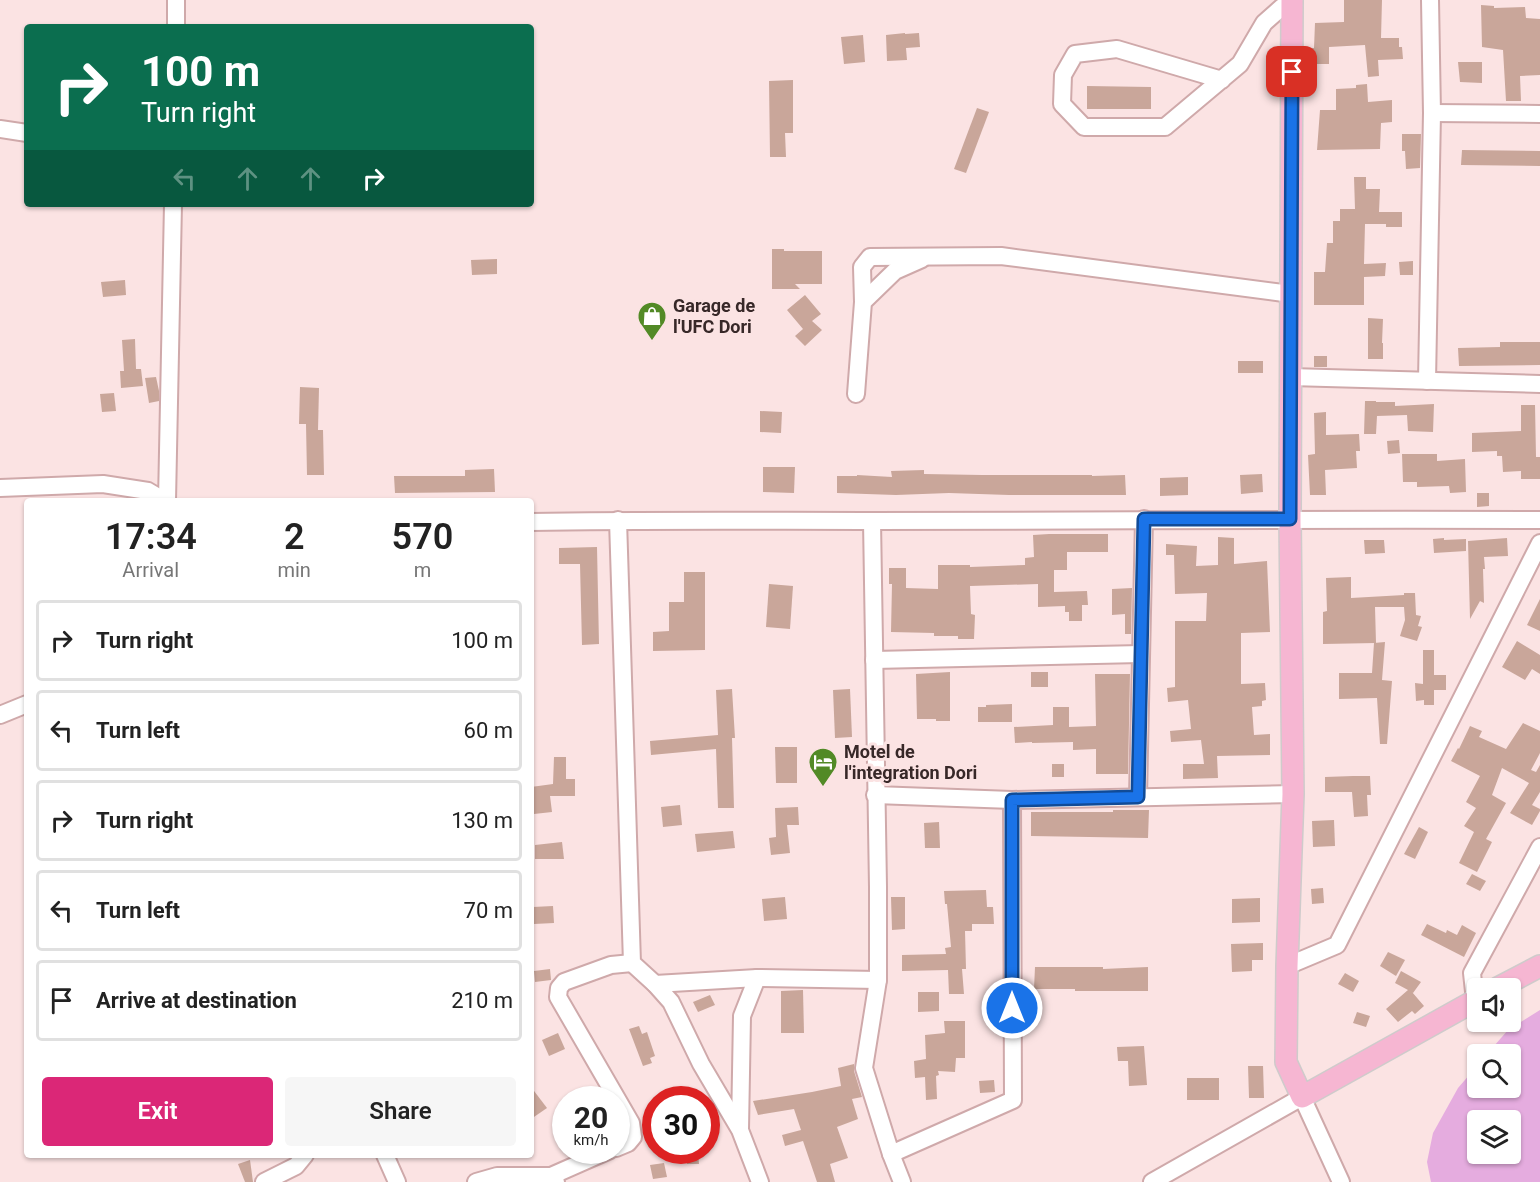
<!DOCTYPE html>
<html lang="en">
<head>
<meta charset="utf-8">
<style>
  body { margin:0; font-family:Roboto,sans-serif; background:#f6f6f6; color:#222; height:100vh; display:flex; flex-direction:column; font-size:22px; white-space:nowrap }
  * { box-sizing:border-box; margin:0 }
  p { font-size:20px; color:#767676 }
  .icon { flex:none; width:33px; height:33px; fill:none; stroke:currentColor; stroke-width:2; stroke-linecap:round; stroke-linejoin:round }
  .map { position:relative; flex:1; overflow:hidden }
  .drawer { position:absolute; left:24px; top:498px; width:510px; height:660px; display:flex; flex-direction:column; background:#fff; border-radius:6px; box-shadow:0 2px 4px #0004 }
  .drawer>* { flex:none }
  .banner { position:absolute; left:24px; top:24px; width:510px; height:183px; border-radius:6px; box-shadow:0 2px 4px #0004; background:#0b6e4f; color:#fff; overflow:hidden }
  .buttons { position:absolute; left:1467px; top:978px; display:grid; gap:12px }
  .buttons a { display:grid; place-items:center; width:54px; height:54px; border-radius:6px; background:#fff; box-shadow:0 2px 4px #0004; font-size:30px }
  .speed { position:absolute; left:552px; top:1086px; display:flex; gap:12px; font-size:30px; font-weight:700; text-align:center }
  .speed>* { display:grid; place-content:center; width:78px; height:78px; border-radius:50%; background:#fff; box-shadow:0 2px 4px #0004; line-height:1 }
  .speed small { font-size:15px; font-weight:400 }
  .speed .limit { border:9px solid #d22; background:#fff; color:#111 }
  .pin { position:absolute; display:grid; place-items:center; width:51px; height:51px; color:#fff; margin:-26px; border-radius:12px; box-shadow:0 3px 9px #0006 }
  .me { position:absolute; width:66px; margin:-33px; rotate:0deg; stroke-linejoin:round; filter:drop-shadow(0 0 4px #0008) }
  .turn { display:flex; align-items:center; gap:21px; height:126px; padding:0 18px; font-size:27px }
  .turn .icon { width:78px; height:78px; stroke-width:2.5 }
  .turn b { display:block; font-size:42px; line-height:51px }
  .lanes { display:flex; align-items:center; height:57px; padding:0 18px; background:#0003; justify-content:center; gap:30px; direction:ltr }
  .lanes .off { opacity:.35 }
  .eta { display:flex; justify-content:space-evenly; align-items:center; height:102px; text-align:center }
  .eta b { font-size:36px; font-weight:600; line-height:42px }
  .cta { display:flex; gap:12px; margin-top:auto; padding:12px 18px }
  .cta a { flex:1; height:69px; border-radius:6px; background:#db2777; color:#fff; font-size:24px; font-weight:600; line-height:69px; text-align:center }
  .cta a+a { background:#f6f6f6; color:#222 }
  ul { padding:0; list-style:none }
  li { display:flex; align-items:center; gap:18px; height:81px; margin:0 12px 9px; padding:0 6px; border:3px solid #e0e0e0; border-radius:6px }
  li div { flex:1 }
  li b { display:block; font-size:22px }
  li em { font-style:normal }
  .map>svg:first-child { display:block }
  .water { fill:#e5acdf; fill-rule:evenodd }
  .building { fill:#c9a69a }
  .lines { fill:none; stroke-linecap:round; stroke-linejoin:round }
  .minor-casing { stroke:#cfa9aa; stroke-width:20 }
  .major-casing { stroke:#cfcbcb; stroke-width:24 }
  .minor { stroke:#fff; stroke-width:16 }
  .major { stroke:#f6b6d2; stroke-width:21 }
  .route-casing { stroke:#114b97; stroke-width:15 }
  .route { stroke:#1a73e8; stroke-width:10 }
  .labels { text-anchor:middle; stroke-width:6; stroke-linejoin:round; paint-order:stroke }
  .poi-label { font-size:18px; font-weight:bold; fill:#372828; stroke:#fbe3e3; text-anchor:start }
</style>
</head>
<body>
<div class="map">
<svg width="1540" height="1182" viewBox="0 0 1540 1182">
  <rect width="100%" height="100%" fill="#fbe3e3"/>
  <path class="water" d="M1540,1010V1182H1431L1427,1162L1433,1133L1458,1088L1477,1066L1478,1088H1510V1054H1487L1508,1030ZM1478,1120H1510V1154H1478Z"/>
  <g class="building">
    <path d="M1344,0H1382L1381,38H1399V47H1402L1403,59L1378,60L1379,76L1368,77L1365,45L1329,47V64H1313L1312,48H1314L1315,23L1344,22Z"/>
    <path d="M1481,5L1494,6V8L1525,7L1526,18L1540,19V75L1520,76L1521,101H1506L1503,50L1482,47Z"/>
    <path d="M905,33V34L919,33L920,47L906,48L907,60L887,61L886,35Z"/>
    <path d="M863,35L865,62L844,64L841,37Z"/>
    <path d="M1458,62H1482V83L1460,82Z"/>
    <path d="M793,80V133H785L786,157H770L769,81Z"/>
    <path d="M1367,84L1368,102L1392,100V122L1381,123L1380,149L1317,150L1320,110H1336V89L1356,88V85Z"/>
    <path d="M1087,86L1151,87V109H1087Z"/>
    <path d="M977,108L989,112L966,173L954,169Z"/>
    <path d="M1402,134H1421L1420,168L1406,169L1405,151H1402Z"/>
    <path d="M1462,150L1540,151V166L1461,165Z"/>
    <path d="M1354,177H1366V189H1380L1379,212H1402V227H1386V224H1365L1364,264L1386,263L1385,276L1364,277V305H1314V272H1325L1327,243H1333V221H1340V209H1355Z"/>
    <path d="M772,249H784V251H822V284H795L800,289H772Z"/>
    <path d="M497,259V274L472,275L471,260Z"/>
    <path d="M1413,261V275H1400L1399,262Z"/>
    <path d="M125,280L126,295L103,297L101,282Z"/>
    <path d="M805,295L821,314L812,321L822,330L805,346L795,336L803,329L787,310Z"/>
    <path d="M1368,318L1383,319L1382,343H1383V359H1368Z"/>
    <path d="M135,339L136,369H141L143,386L121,388L120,371H124L122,340Z"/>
    <path d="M1500,342H1540V365L1459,366L1458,348L1500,347Z"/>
    <rect x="1314" y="356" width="13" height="11"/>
    <rect x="1238" y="361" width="25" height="12"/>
    <path d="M156,377L159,391V401L149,403L145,378Z"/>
    <path d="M300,387L319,388L318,430H323L324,475H307L306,424H299Z"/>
    <path d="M114,393L116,411L102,412L100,394Z"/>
    <path d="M1365,401H1376V402H1395V406L1434,404L1433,432L1408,431L1407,415L1377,416L1376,434H1364Z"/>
    <path d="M1521,405H1535L1536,457H1540V479H1521V471L1503,472L1502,456H1497V451L1472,452V433L1521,431Z"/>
    <path d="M760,411L782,412L781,433L760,432Z"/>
    <path d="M1326,412V435L1359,434L1360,451H1356L1357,468L1325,470L1326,495H1310L1308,455L1315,454L1314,413Z"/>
    <path d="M1399,440L1400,453L1388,454L1387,441Z"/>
    <path d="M1402,454H1437V461L1465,459L1466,492L1450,493L1449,486L1417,487V482H1403Z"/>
    <path d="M763,467H795L794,493L763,492Z"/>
    <path d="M494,469L495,492L395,493L394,476H465V470Z"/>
    <path d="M924,470V474L982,475H1092V476L1125,475L1126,495H1009L949,493L896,495L837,493V476H857V475L892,477L891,471Z"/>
    <path d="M1262,474L1263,492L1241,494L1240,475Z"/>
    <path d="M1188,477V495L1160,496V478Z"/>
    <path d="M1477,493H1489V506L1477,507Z"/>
    <path d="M1049,534H1108V552H1067V570H1054V592L1087,591L1088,605H1082V621H1069V612H1065V606L1038,607V584L970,586L971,614L975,615L974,639H958V636H934V633L891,632L892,584H889V568H906V588L938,589V565H970V567L1025,565V558L1034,557L1033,535Z"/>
    <path d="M1218,537L1234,538V564L1267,561L1270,632L1241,633V684L1265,683L1266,700L1262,701V706L1252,707L1254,735L1270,734V755L1217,756L1218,778L1183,779V764H1204L1201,740L1171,742L1170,731L1191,729L1188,700L1168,702L1167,688L1175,687V621H1206L1207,593L1175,594L1174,555H1166V544L1197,546L1196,566L1218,565Z"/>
    <path d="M1444,538V540L1466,539V551L1434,553L1433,539Z"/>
    <path d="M1507,538L1508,556L1484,557L1485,569H1483L1484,603L1480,601L1470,619L1468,541Z"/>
    <path d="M1364,540H1384L1385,553L1365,554Z"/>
    <path d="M597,547L599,644L582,645L580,564H559V548Z"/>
    <path d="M684,572H705V650L653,651V632L669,631V602H684Z"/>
    <path d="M1351,577V598L1404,595V593H1415L1416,615L1421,616L1418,626L1422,627L1417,641L1400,636L1405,620L1404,607H1375L1376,643L1323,644V612L1327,611L1326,578Z"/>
    <path d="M769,584L793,586L790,629L766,627Z"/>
    <path d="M1132,588L1131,634H1125V614L1112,615V589Z"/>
    <path d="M1540,599V631L1527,625Z"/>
    <path d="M1517,641L1540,655V674L1532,669L1525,680L1502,667Z"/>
    <path d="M1385,642L1382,680L1392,681L1387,744H1380L1377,698L1339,699V673H1372L1374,643Z"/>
    <path d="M1423,650H1434V675H1446V690H1434V705H1424V700L1416,701L1415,683L1423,684Z"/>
    <path d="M950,672V721H936V719H917L916,674Z"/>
    <rect x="1031" y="672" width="17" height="15"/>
    <path d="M1095,674H1130L1128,774H1096V749L1073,750V742L1032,743V742L1015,743L1014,727L1053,725V707H1069V727L1096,726Z"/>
    <path d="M732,689L735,738H732L734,808H718L716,749L651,755L650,741L718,735L716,690Z"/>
    <path d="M850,689L852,737L835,738L833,690Z"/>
    <path d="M1012,704V722H978V707H986V705Z"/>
    <path d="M1523,723L1540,731V753L1531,770L1536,772L1540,765V792L1532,805L1540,809V811L1532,825L1510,813L1529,783L1502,768L1492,795L1506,803L1486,839L1492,842L1477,872L1459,863L1474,832L1464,826L1476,808L1466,802L1480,776L1451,761L1458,748L1459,749L1470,726L1482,731L1479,737L1506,749Z"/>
    <path d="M775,747H797V783H776Z"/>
    <path d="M554,757H566V779H575V796H550L552,812L534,814L533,802L531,803V787L553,784Z"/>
    <rect x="1052" y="764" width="12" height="13"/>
    <path d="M1353,776H1370L1371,795H1367L1368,816L1354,817L1352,792H1325V777Z"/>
    <path d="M680,805L682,825L663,827L661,807Z"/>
    <path d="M798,807L799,825H787L790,853L771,855L769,838L776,837L775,808Z"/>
    <path d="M1113,810H1149L1148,838L1031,836V812H1113Z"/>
    <path d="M1334,820L1335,846L1313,847L1312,821Z"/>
    <path d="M939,822L940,848H925L924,823Z"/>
    <path d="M1419,827L1428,832L1415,859L1404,854Z"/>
    <path d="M733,831L735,848L697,852L695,834Z"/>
    <path d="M562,842L564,859H535V845Z"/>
    <path d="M1472,874L1486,881L1480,891L1466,884Z"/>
    <path d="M1323,888L1324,903L1312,904L1311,889Z"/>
    <path d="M986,890L987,907H993L994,924H972V931H965L966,969H962L964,994H949L948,970L902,971V955L946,954L945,948L951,947L947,904H945L944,891Z"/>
    <path d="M785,897L787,919L764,921L762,899Z"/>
    <path d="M891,897H905V929L892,930Z"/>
    <path d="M1260,898V922L1232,923V899Z"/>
    <path d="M553,906L554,923L534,924L533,907Z"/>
    <path d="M1427,924L1446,933L1447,930L1457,935L1462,925L1476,933L1464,957L1421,935Z"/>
    <path d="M1263,943V960H1252V971L1232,972L1231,944Z"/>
    <path d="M1388,952L1405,960L1396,976L1380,966Z"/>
    <path d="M1035,967H1103V969L1148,967V991H1075V989H1034Z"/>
    <path d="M550,969L551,980L535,982L534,971Z"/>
    <path d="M1401,971L1421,982L1413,993L1412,992L1424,1006L1415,1014L1412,1011L1398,1022L1386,1009L1408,990L1395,983Z"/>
    <path d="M1345,973L1359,981L1353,992L1338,984Z"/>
    <path d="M803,990L804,1033H781V991Z"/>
    <path d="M918,992H939V1011L918,1012Z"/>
    <path d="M710,995L715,1005L698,1012L693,1002Z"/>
    <path d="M1357,1012L1370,1016L1366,1027L1353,1023Z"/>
    <path d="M944,1021H965V1058H956L955,1072L938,1071L939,1075L936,1076L937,1099L926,1100L925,1077L915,1078L914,1061L926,1059L925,1035L945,1033Z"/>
    <path d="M639,1026L642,1034L647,1032L655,1056L650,1058L652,1063L643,1066L629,1029Z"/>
    <path d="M558,1033L565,1049L549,1056L542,1040Z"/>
    <path d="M1144,1046L1147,1085L1129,1086L1128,1061H1118L1117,1047Z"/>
    <path d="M854,1064V1071L862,1097L852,1099L858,1119L837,1127L848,1158L830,1164L835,1182H817L803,1141L785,1146L782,1135L801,1130L794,1109L758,1115L753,1101L812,1092L841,1086L838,1068Z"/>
    <path d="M1248,1066H1263L1264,1098H1249Z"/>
    <rect x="1187" y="1078" width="32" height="22"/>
    <path d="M994,1080L995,1092L980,1093L979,1081Z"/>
    <path d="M531,1087L547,1108L531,1119Z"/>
    <path d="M698,1153L699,1164H687L686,1154Z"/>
    <path d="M250,1160L253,1182H245L238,1164Z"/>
    <path d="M664,1163L667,1177L653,1179L650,1165Z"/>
  </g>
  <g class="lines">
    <g class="minor-casing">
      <g id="minor">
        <path d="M176,27V0"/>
        <path d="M1222,80L1117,49L1075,54L1063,75L1062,104L1084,127H1165L1240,64L1264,23L1282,7L1292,5"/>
        <path d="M1432,113L1540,114"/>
        <path d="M0,129L27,133"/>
        <path d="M863,302L862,267L870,257L1001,256L1291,294"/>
        <path d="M1290,377L1540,384"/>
        <path d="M1427,381L1432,113L1430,0"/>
        <path d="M856,394L863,302L895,271L922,259"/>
        <path d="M0,488L103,484L148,491L165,501"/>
        <path d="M167,501L173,204"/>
        <path d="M618,520L632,963L655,984L671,1002L701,1064L740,1130L760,1182"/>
        <path d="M872,521L878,887V980L864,1068L891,1154L902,1182"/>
        <path d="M531,522C644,520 757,521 871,521C1094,521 1317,519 1540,520"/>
        <path d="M874,660L1141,654"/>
        <path d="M0,715L27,704"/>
        <path d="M875,795L1012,800"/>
        <path d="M1138,797L1144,519"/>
        <path d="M1287,966L1337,945L1540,543"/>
        <path d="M655,984L757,978L878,980"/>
        <path d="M1475,1001L1472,973L1540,847"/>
        <path d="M740,1129L742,1016L757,978"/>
        <path d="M616,1148L628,1143L633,1137L631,1123L558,997L559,988L564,982L611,965L632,963"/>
        <path d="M891,1154L1013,1100L1012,800L1293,794"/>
        <path d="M385,1155L397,1182"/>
        <path d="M551,1176L610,1150"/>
        <path d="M264,1182L296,1166L305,1155"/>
        <path d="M476,1182L497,1176H551L556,1182"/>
        <path d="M1152,1182L1302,1097L1341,1182"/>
      </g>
    </g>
    <g class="major-casing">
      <g id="major">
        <path d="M1292,0L1290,519L1293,794L1287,966L1286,1062L1302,1097L1478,999"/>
        <path d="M1498,988L1540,966"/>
      </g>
    </g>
    <use href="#minor" class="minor"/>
    <use href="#major" class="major"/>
  </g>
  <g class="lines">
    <g class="route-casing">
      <path id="route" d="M1012,1008V800L1138,797L1144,519H1290L1292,72"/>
    </g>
    <use href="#route" class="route"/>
  </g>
  <defs>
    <g id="shop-pin" transform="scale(1.5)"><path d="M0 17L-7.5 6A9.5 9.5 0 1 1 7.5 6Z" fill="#528a26" stroke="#fbe3e3"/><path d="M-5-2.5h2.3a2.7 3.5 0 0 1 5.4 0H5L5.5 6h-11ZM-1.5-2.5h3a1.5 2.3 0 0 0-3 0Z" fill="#fff"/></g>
    <g id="hotel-pin" transform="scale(1.5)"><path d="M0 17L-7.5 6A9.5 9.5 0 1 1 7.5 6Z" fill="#528a26" stroke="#fbe3e3"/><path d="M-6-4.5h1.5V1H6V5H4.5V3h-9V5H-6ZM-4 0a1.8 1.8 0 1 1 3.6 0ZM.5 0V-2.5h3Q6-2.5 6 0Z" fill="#fff"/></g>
  </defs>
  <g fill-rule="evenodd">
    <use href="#shop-pin" x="652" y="316"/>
    <use href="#hotel-pin" x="823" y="762"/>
  </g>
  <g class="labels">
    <g class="poi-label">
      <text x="673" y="312">Garage de<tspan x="673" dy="21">l'UFC Dori</tspan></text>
      <text x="844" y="758">Motel de<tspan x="844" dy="21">l'integration Dori</tspan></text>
    </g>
  </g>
</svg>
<div class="buttons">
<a><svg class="icon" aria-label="sound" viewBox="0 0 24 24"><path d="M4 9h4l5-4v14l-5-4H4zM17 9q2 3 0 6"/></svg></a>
<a><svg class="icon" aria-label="search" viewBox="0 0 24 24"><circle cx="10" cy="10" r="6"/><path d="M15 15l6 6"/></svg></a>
<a><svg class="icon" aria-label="layers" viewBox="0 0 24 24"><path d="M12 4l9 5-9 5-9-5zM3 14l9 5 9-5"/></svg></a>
</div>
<div class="speed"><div>20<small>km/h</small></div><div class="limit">30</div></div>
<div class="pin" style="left:1292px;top:72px;background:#d93025"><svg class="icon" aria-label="arrive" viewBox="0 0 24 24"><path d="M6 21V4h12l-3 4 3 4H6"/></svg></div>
<svg class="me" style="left:1012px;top:1008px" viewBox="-20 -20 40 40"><circle r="17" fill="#1a73e8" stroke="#fff" stroke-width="3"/><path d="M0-11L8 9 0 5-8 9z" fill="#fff"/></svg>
<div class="banner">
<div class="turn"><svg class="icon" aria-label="right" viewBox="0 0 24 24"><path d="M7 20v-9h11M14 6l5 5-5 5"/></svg><div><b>100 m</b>Turn right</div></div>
<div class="lanes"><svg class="icon off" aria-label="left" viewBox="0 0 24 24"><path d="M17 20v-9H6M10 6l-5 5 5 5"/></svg><svg class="icon off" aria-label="ahead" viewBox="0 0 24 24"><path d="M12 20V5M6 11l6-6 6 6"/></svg><svg class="icon off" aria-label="ahead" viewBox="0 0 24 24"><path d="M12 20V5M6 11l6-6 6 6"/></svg><svg class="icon" aria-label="right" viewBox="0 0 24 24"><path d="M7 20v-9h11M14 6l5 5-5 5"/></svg></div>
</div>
<section class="drawer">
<div class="eta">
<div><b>17:34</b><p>Arrival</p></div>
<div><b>2</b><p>min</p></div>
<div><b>570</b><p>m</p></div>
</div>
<ul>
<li><svg class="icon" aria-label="right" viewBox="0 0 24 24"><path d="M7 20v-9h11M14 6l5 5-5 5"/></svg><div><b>Turn right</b></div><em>100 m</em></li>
<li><svg class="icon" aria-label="left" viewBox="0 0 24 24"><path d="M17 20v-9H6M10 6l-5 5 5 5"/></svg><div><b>Turn left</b></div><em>60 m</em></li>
<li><svg class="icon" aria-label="right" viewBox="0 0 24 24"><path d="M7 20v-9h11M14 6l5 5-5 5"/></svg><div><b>Turn right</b></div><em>130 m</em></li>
<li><svg class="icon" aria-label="left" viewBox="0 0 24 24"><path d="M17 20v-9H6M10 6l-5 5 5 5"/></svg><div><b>Turn left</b></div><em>70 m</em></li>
<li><svg class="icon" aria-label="arrive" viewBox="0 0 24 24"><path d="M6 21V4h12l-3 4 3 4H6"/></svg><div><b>Arrive at destination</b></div><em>210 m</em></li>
</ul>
<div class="cta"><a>Exit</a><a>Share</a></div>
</section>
</div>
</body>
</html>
